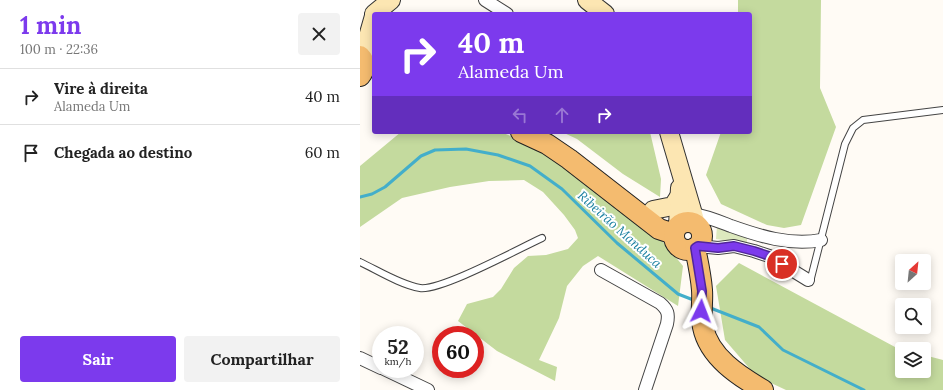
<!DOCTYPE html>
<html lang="pt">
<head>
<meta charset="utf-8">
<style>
  body { margin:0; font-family:Lora,serif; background:#f2f2f2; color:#222; height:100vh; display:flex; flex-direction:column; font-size:15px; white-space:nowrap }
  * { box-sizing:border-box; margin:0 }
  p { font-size:13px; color:#767676 }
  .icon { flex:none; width:22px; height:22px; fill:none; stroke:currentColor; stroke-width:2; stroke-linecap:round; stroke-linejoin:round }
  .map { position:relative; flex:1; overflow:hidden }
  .panel { display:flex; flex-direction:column; background:#fff; width:360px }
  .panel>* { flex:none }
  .guide { position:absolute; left:12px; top:12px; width:380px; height:122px; border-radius:4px; box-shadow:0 2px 10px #0003; background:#7c3aed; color:#fff; overflow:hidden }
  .needle { width:26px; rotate:27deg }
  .controls { position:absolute; left:535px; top:254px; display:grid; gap:8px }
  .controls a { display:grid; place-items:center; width:36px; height:36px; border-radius:4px; background:#fff; box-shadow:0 2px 10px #0003; font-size:20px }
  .speed { position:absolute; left:12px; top:326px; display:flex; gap:8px; font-size:20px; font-weight:700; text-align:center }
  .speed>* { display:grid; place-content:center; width:52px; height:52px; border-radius:50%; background:#fff; box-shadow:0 2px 10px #0003; line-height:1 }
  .speed small { font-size:10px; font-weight:400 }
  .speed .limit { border:6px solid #d22; background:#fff; color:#111 }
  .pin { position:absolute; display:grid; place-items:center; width:34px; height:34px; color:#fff; margin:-17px; border:2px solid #fff; border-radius:50%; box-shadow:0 1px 4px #0007 }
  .me { position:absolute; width:44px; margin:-22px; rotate:3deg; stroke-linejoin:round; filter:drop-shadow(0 0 3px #0008) }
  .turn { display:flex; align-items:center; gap:14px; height:84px; padding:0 20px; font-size:18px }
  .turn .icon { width:52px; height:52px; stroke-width:2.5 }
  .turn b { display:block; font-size:28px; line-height:34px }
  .lanes { display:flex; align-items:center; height:38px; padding:0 20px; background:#0003; justify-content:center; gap:20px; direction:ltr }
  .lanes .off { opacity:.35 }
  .round { display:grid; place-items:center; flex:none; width:42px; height:42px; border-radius:4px; background:#f2f2f2 }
  .overview { display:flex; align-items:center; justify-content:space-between; height:68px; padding:0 20px }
  h1 { font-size:24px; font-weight:700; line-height:30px; color:#7c3aed }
  .primary-button { display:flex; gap:8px; margin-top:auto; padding:8px 20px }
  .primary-button a { flex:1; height:46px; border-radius:4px; background:#7c3aed; color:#fff; font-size:16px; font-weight:700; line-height:46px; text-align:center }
  .primary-button a+a { background:#f2f2f2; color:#222 }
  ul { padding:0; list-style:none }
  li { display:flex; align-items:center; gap:12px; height:56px; padding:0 20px; border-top:1px solid #e0e0e0 }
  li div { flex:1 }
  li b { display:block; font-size:15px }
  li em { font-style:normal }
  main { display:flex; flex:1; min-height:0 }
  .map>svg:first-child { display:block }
  .green { fill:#dde9be }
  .forest { fill:#c4da9e }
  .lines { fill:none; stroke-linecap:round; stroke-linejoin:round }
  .stream { stroke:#43aeca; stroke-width:3 }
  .service-casing { stroke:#444; stroke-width:8 }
  .minor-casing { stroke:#444; stroke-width:14 }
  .secondary-casing { stroke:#333; stroke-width:20 }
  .primary-casing { stroke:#222; stroke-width:22 }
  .service { stroke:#fff; stroke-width:6 }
  .minor { stroke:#fff; stroke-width:12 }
  .secondary { stroke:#fce6b2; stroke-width:18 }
  .primary { stroke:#f4bb6f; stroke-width:20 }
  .route-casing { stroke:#51269a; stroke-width:10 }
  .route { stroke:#7c3aed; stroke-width:7 }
  .labels { text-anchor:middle; stroke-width:4; stroke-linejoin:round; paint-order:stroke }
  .water-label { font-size:13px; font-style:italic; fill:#1c80a1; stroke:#fff }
</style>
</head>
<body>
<main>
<section class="panel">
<div class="overview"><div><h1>1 min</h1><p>100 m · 22:36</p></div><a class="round"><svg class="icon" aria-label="close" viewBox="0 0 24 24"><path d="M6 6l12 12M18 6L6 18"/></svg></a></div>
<ul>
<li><svg class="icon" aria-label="right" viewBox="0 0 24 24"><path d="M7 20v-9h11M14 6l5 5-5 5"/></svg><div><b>Vire à direita</b><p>Alameda Um</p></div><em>40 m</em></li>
<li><svg class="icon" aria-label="arrive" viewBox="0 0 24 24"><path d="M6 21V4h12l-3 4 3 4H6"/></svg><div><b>Chegada ao destino</b></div><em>60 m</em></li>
</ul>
<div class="primary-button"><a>Sair</a><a>Compartilhar</a></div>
</section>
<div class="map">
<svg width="583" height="390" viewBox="0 0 583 390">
  <rect width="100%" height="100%" fill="#fffbf5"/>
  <path class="green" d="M357,226L387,238V242L384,243L356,239Z"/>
  <g class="forest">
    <path d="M378,0H461L460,88L476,127L441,225L424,228L407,225L361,204L346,175L361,132H390V14H378Z"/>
    <path d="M41,132H141L170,144L278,220L304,243L323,266L318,306L238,256L223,266L207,286L199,318L179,360L197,367L195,381L137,351L98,321L107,304L133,297L141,289L154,268L168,256L186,255L208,249L218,238L215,230L204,215L183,192L164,180L129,181L90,187L42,198L0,227V166Z"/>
    <path d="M202,132H290L301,179L300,197L263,174L217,139Z"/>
    <path d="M379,263L535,347L542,349V371H564V355L583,360V390H426L396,376L365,340L356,286Z"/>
  </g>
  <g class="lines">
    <g class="stream">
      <path d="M0,197L12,194L25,187L61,156L75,150L106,149L138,155L170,166L202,189L257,243L318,294L336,301"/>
      <path d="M348,307L399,327L423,350L504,390"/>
    </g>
    <g class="service-casing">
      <g id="service">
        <path d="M0,262C17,270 41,285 60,288C81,291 158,249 182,238"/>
        <path d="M450,282L485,144L493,128L503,120L583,110"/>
      </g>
    </g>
    <g class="minor-casing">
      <g id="minor">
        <path d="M125,0L147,14"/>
        <path d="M333,214C346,216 358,221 371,226C399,236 431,246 461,240"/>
        <path d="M338,246L358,248L374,246L394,251L409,256L448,280"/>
        <path d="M241,270L300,303C308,310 309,314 307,324L285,390"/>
        <path d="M0,358L21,368"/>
        <path d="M24,369L68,390"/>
      </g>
    </g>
    <g class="secondary-casing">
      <g id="secondary">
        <path d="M227,0L245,14"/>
        <path d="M14,14L31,0"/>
        <path d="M2,58L14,16"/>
        <path d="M309,132L336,224"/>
        <path d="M293,210L313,206L320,195"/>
        <path d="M318,226L320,188"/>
      </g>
    </g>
    <g class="primary-casing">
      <g id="primary">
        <path d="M0,56C6,62 5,70 0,76"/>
        <path d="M161,132L187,144L209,159L299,229L314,234"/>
        <circle cx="328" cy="236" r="14"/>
        <path d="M335,248C338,262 341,276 342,290C343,303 340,315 343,327C349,357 379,376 403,390"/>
      </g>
    </g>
    <use href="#service" class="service"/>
    <use href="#minor" class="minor"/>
    <use href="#secondary" class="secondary"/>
    <use href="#primary" class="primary"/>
  </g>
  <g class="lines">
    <g class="route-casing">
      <path id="route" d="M341,311L342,291L335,248L338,246L358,248L374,246L394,251L409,256L422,264"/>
    </g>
    <use href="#route" class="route"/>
  </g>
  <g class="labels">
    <g class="water-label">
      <text transform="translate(260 229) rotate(42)" y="5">Ribeirão Manduca</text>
    </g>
  </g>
</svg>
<div class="controls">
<a><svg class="needle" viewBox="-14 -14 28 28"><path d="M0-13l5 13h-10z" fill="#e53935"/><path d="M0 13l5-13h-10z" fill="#767676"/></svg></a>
<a><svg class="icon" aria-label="search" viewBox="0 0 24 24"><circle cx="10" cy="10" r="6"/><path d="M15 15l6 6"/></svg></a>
<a><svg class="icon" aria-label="layers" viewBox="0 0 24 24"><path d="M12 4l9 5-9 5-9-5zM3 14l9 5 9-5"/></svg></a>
</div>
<div class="speed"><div>52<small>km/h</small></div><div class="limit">60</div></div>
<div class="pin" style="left:422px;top:264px;background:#d93025"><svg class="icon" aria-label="arrive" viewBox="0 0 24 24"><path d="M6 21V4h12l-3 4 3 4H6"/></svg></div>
<svg class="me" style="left:341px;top:311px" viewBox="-20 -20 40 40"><path d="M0-17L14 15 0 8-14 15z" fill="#7c3aed" stroke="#fff" stroke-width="4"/></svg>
<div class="guide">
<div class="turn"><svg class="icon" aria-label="right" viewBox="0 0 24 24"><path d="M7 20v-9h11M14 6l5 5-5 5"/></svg><div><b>40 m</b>Alameda Um</div></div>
<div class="lanes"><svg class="icon off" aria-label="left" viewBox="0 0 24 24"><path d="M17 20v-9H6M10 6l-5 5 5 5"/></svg><svg class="icon off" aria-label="ahead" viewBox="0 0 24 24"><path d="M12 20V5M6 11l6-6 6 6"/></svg><svg class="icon" aria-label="right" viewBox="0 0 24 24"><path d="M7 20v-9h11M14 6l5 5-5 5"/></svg></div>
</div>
</div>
</main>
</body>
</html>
